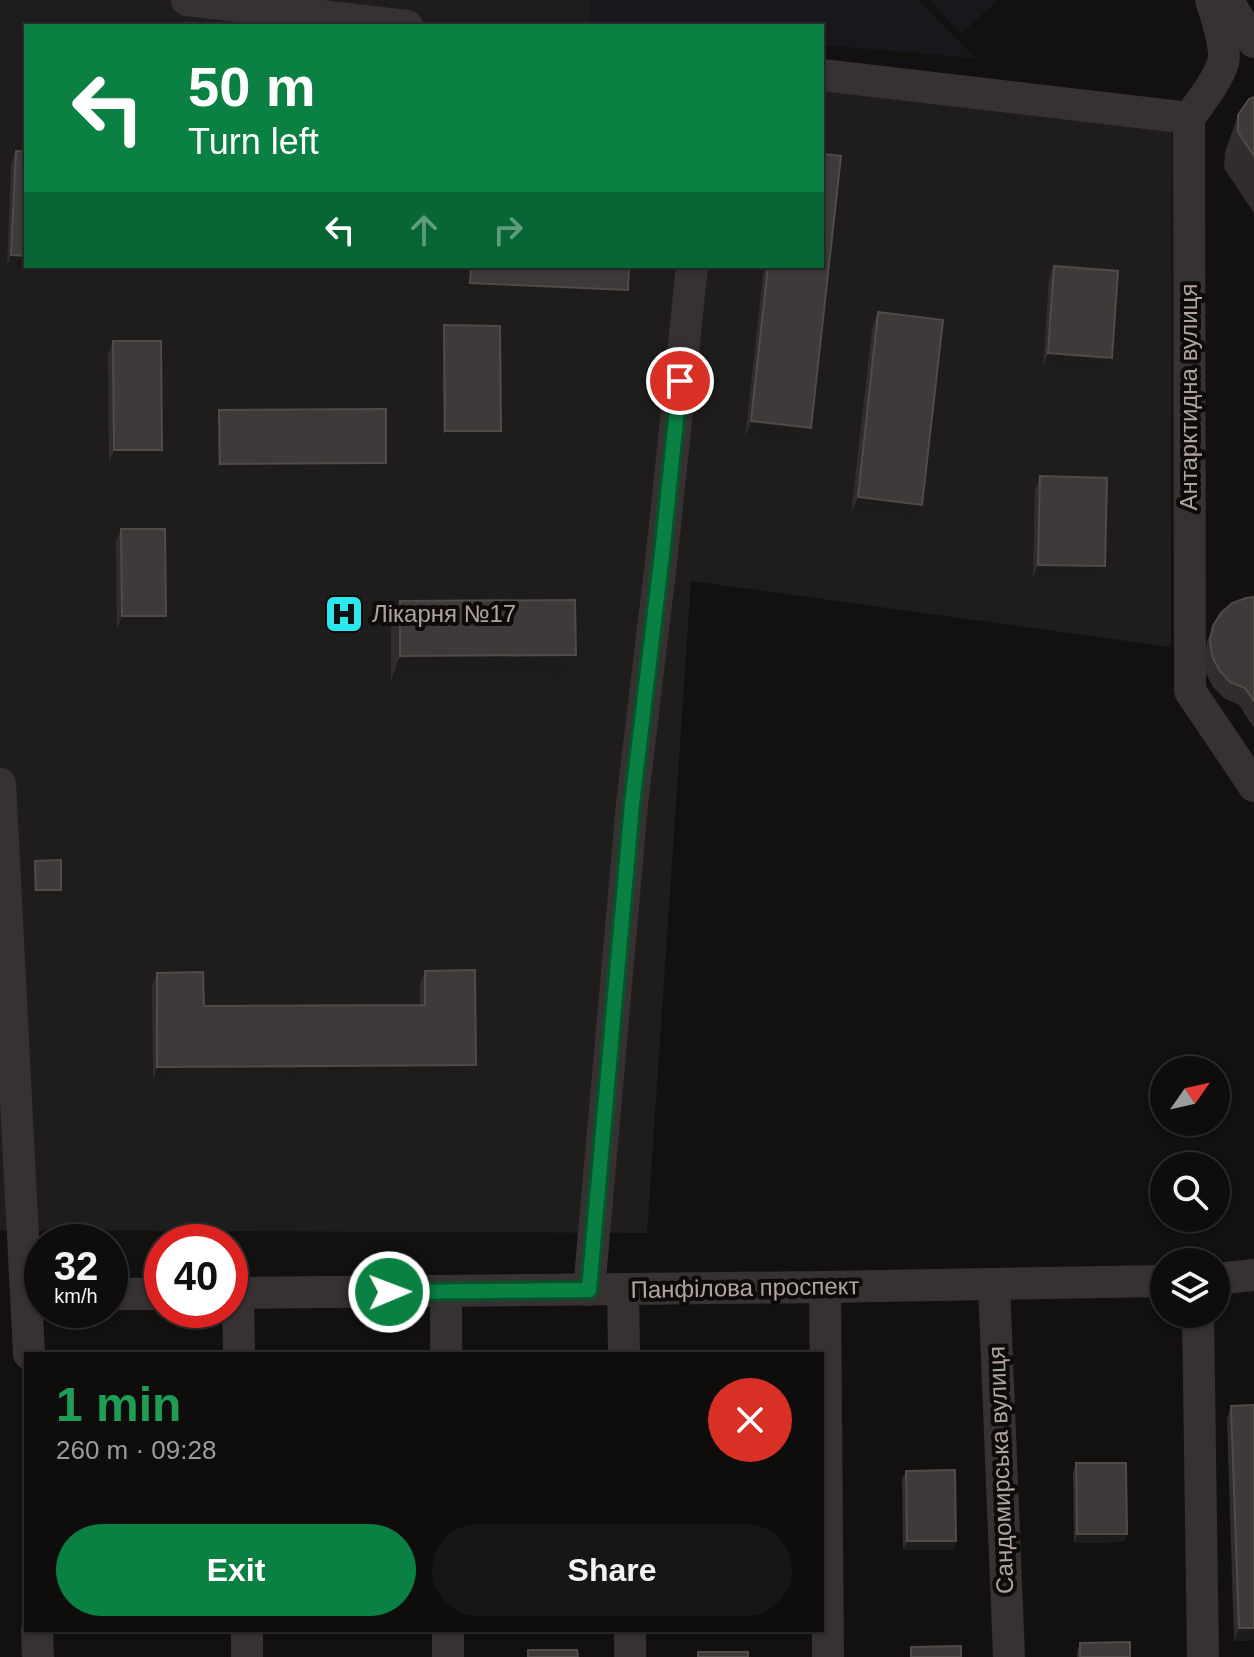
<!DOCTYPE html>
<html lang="en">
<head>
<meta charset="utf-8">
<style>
  body { margin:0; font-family:Helvetica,sans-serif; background:#171615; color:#f1f3f6; height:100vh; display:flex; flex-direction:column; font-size:30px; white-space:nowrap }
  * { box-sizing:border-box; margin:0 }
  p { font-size:26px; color:#9b9c9d }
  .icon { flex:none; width:44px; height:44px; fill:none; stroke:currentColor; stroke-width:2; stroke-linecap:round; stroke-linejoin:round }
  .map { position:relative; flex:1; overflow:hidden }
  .details { position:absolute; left:24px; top:1352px; width:800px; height:280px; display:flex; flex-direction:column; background:#0e0d0c; border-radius:0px; box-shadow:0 2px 6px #0004,0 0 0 2px #2e2d2d }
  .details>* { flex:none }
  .top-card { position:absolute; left:24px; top:24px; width:800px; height:244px; border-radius:0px; box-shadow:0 2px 6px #0004,0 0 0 2px #2e2d2d; background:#0b8043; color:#fff; overflow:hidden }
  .needle { width:52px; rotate:56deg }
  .fabs { position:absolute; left:1150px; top:1056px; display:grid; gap:16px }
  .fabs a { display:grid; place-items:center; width:80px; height:80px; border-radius:50%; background:#0e0d0c; box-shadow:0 2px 6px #0004,0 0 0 2px #2e2d2d; font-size:40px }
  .speed { position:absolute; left:24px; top:1224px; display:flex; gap:16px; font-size:40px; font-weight:700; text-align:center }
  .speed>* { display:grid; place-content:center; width:104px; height:104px; border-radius:50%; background:#0e0d0c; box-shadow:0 2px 6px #0004,0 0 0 2px #2e2d2d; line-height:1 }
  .speed small { font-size:20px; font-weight:400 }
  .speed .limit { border:12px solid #d22; background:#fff; color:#111 }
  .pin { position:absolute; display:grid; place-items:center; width:68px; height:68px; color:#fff; margin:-34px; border:4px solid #fff; border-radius:50%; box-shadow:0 2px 8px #0007 }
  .me { position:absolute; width:88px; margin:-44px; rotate:89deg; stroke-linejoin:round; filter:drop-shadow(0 0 6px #0008) }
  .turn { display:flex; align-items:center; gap:28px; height:168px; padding:0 32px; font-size:36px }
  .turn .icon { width:104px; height:104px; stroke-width:2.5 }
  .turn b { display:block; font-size:56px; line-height:68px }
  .lanes { display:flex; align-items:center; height:76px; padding:0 32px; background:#0003; justify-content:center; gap:40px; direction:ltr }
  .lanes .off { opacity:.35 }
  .round { display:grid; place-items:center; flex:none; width:84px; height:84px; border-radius:42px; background:#171615 }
  .overview { display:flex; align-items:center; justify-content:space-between; height:136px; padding:0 32px }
  h1 { font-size:48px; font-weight:800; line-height:60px; color:#1e9e55 }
  .cta { display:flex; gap:16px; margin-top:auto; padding:16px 32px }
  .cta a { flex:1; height:92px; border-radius:48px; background:#0b8043; color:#fff; font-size:32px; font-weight:800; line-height:92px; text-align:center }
  .cta a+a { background:#171615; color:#f1f3f6 }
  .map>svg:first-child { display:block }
  .built { fill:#1f1d1c }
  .green { fill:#1a171c }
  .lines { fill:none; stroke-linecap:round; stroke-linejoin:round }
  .minor { stroke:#373231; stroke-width:32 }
  .wall { fill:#302d2c }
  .shaded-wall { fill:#1e1c1b }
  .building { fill:#3e3a39; stroke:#504a49; stroke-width:2 }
  .route-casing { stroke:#07532c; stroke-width:20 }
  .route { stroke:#0b8043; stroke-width:14 }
  .labels { text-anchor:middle; stroke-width:8; stroke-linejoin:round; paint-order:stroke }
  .street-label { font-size:24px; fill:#b2a3a2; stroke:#0d0c0b }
  .poi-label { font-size:24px; fill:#b2a3a2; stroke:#0d0c0b; text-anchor:start }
</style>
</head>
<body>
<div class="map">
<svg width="1254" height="1657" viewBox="0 0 1254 1657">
  <rect width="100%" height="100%" fill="#121110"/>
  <path class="built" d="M0,0H589V26H26V266H822V91L1172,116L1171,647L691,581L647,1233L0,1230Z"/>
  <g class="green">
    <path d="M589,0H919L975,58L822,45V26L589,25Z"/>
    <path d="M930,0H998L961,34Z"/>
  </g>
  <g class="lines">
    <g class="minor">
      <path d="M187,0L407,26"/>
      <path d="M1211,0C1216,14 1227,50 1223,63C1216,83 1201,101 1189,118L1190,691L1254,786"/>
      <path d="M1227,0L1254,42"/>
      <path d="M822,75L1189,118"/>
      <path d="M0,784L29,1354"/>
      <path d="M1216,1279L1254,1275"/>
      <path d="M994,1284L1009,1657"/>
      <path d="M825,1287L828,1657"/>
      <path d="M589,1290L632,804L662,554L692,266"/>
      <path d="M623,1290L624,1354"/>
      <path d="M446,1291V1354"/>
      <path d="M230,1293L825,1287L1164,1281"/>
      <path d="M238,1293L239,1354"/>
      <path d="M110,1294H162"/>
      <path d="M1198,1314L1203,1657"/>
      <path d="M37,1630L38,1657"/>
      <path d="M247,1630V1657"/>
      <path d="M448,1630V1657"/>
      <path d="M630,1630V1657"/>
    </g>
  </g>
  <g class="wall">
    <path d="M1254,97V213L1224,168L1225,152L1238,115Z"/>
    <path d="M16,151L26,266H57L56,271L7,268L11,164Z"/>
    <path d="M764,266H822L811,428L805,445L745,438Z"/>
    <path d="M1054,266L1107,371L1043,367L1049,279Z"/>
    <path d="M878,312L916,522L851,514L872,329Z"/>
    <path d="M444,325L501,431L499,436H443V330Z"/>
    <path d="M113,341L157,463H109L108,354Z"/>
    <path d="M219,410L386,463L385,468L218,469V415Z"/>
    <path d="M1040,476L1100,579L1033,578L1035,490Z"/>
    <path d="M121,529L161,629H117L116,542Z"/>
    <path d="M1254,597V728L1239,705L1224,698L1213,687L1206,673L1204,657L1207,642L1213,626Z"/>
    <path d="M400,601L567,679L391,680V625Z"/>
    <path d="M35,861L60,894H34V865Z"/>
    <path d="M425,971L471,1078L153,1080L152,986L157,973L204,1006L420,1005V984Z"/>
    <path d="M1231,1406L1254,1640L1234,1641L1227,1419Z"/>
    <path d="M1076,1463L1127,1534L1124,1542L1074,1543L1073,1472Z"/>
    <path d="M906,1471L956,1541L953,1550H903L902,1479Z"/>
    <path d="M1080,1643L1130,1657H1077V1651Z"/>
  </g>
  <g class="shaded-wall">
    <path d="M11,255L26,256V266H57L56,271L7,268Z"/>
    <path d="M470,283L628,290L626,295L468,288Z"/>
    <path d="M1048,353L1112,358L1107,371L1043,367Z"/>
    <path d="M751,421L811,428L805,445L745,438Z"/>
    <path d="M445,431H501L499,436H443Z"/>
    <path d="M114,450H162L157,463H109Z"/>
    <path d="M386,463L385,468L218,469L220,464Z"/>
    <path d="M858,497L922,505L916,522L851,514Z"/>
    <path d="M1038,565L1105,566L1100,579L1033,578Z"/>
    <path d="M122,616H166L161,629H117Z"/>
    <path d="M576,655L567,679L391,680L400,656Z"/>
    <path d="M36,890H61L60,894H34Z"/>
    <path d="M476,1065L471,1078L153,1080L157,1067Z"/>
    <path d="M1077,1534H1127L1124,1542L1074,1543Z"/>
    <path d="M907,1541H956L953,1550H903Z"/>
    <path d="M1239,1628H1254V1640L1234,1641Z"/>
  </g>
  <g class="building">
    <path d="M1254,97V156L1238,132V115L1249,99Z"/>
    <path d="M16,151L26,152V256L11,255Z"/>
    <path d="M822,154L841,156L811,428L751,421L768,266H822Z"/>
    <path d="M471,266H629L628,290L470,283Z"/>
    <path d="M1054,266L1118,271L1112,358L1048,353Z"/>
    <path d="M878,312L943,320L922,505L858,497Z"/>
    <path d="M444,325L500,326L501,431H445Z"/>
    <path d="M113,341H161L162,450H114Z"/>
    <path d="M386,409V463L220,464L219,410Z"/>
    <path d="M1040,476L1107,478L1105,566L1038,565Z"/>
    <path d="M121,529H165L166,616H122Z"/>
    <path d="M1254,597V701L1245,688L1230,682L1219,670L1212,656L1210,640L1213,626L1221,613L1232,603L1246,598Z"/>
    <path d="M575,600L576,655L400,656V601Z"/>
    <path d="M61,860V890H36L35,861Z"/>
    <path d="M475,970L476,1065L157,1067V973L203,972L204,1006L425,1005V971Z"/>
    <path d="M1254,1405V1628H1239L1231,1406Z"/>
    <path d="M1076,1463H1126L1127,1534H1077Z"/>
    <path d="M955,1470L956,1541H907L906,1471Z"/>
    <path d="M1130,1642V1657H1080V1643Z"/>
    <path d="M961,1646V1657H911V1647Z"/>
    <path d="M528,1650H577L578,1657H528Z"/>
    <rect x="698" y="1652" width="50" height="5"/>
  </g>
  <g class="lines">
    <g class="route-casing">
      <path id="route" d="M389,1292L589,1290L632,804L662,554L680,381"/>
    </g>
    <use href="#route" class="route"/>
  </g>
  <defs>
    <g id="hospital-square" transform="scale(2)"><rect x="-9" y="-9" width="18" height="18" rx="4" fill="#2be8ef" stroke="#0d0c0b"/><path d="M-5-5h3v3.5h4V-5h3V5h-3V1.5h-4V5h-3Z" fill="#111"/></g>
  </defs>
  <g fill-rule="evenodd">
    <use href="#hospital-square" x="344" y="614"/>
  </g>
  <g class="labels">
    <g class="street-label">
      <text transform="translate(1189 397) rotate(-90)" y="8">Антарктидна вулиця</text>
      <text transform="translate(745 1288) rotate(-1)" y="8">Панфілова проспект</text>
      <text transform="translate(1001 1470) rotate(-92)" y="8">Сандомирська вулиця</text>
    </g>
    <g class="poi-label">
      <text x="372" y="622">Лікарня №17</text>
    </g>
  </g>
</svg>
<div class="fabs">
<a><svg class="needle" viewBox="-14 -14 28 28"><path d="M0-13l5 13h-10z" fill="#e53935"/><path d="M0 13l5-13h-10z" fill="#9b9c9d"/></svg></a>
<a><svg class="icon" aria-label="search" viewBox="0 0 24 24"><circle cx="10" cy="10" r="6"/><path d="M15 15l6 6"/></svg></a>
<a><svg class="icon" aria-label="layers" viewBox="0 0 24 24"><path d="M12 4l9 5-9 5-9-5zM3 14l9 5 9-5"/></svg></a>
</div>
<div class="speed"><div>32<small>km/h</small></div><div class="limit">40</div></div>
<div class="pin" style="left:680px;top:381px;background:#d93025"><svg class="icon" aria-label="arrive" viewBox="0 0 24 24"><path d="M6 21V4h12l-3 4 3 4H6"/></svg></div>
<svg class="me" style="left:389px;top:1292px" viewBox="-20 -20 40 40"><circle r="17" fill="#0b8043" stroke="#fff" stroke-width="3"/><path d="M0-11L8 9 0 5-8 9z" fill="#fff"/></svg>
<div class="top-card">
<div class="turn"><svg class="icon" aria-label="left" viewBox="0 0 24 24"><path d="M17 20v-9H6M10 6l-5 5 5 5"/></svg><div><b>50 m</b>Turn left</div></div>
<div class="lanes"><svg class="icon" aria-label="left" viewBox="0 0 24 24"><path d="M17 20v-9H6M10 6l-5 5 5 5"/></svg><svg class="icon off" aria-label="ahead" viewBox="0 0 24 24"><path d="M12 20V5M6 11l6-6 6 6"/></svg><svg class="icon off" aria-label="right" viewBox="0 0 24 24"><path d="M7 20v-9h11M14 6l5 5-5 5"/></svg></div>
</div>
<section class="details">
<div class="overview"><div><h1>1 min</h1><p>260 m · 09:28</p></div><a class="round" style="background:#d93025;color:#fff"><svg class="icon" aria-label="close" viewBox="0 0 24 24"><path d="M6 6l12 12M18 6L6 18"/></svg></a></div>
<div class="cta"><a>Exit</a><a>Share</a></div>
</section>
</div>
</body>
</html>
